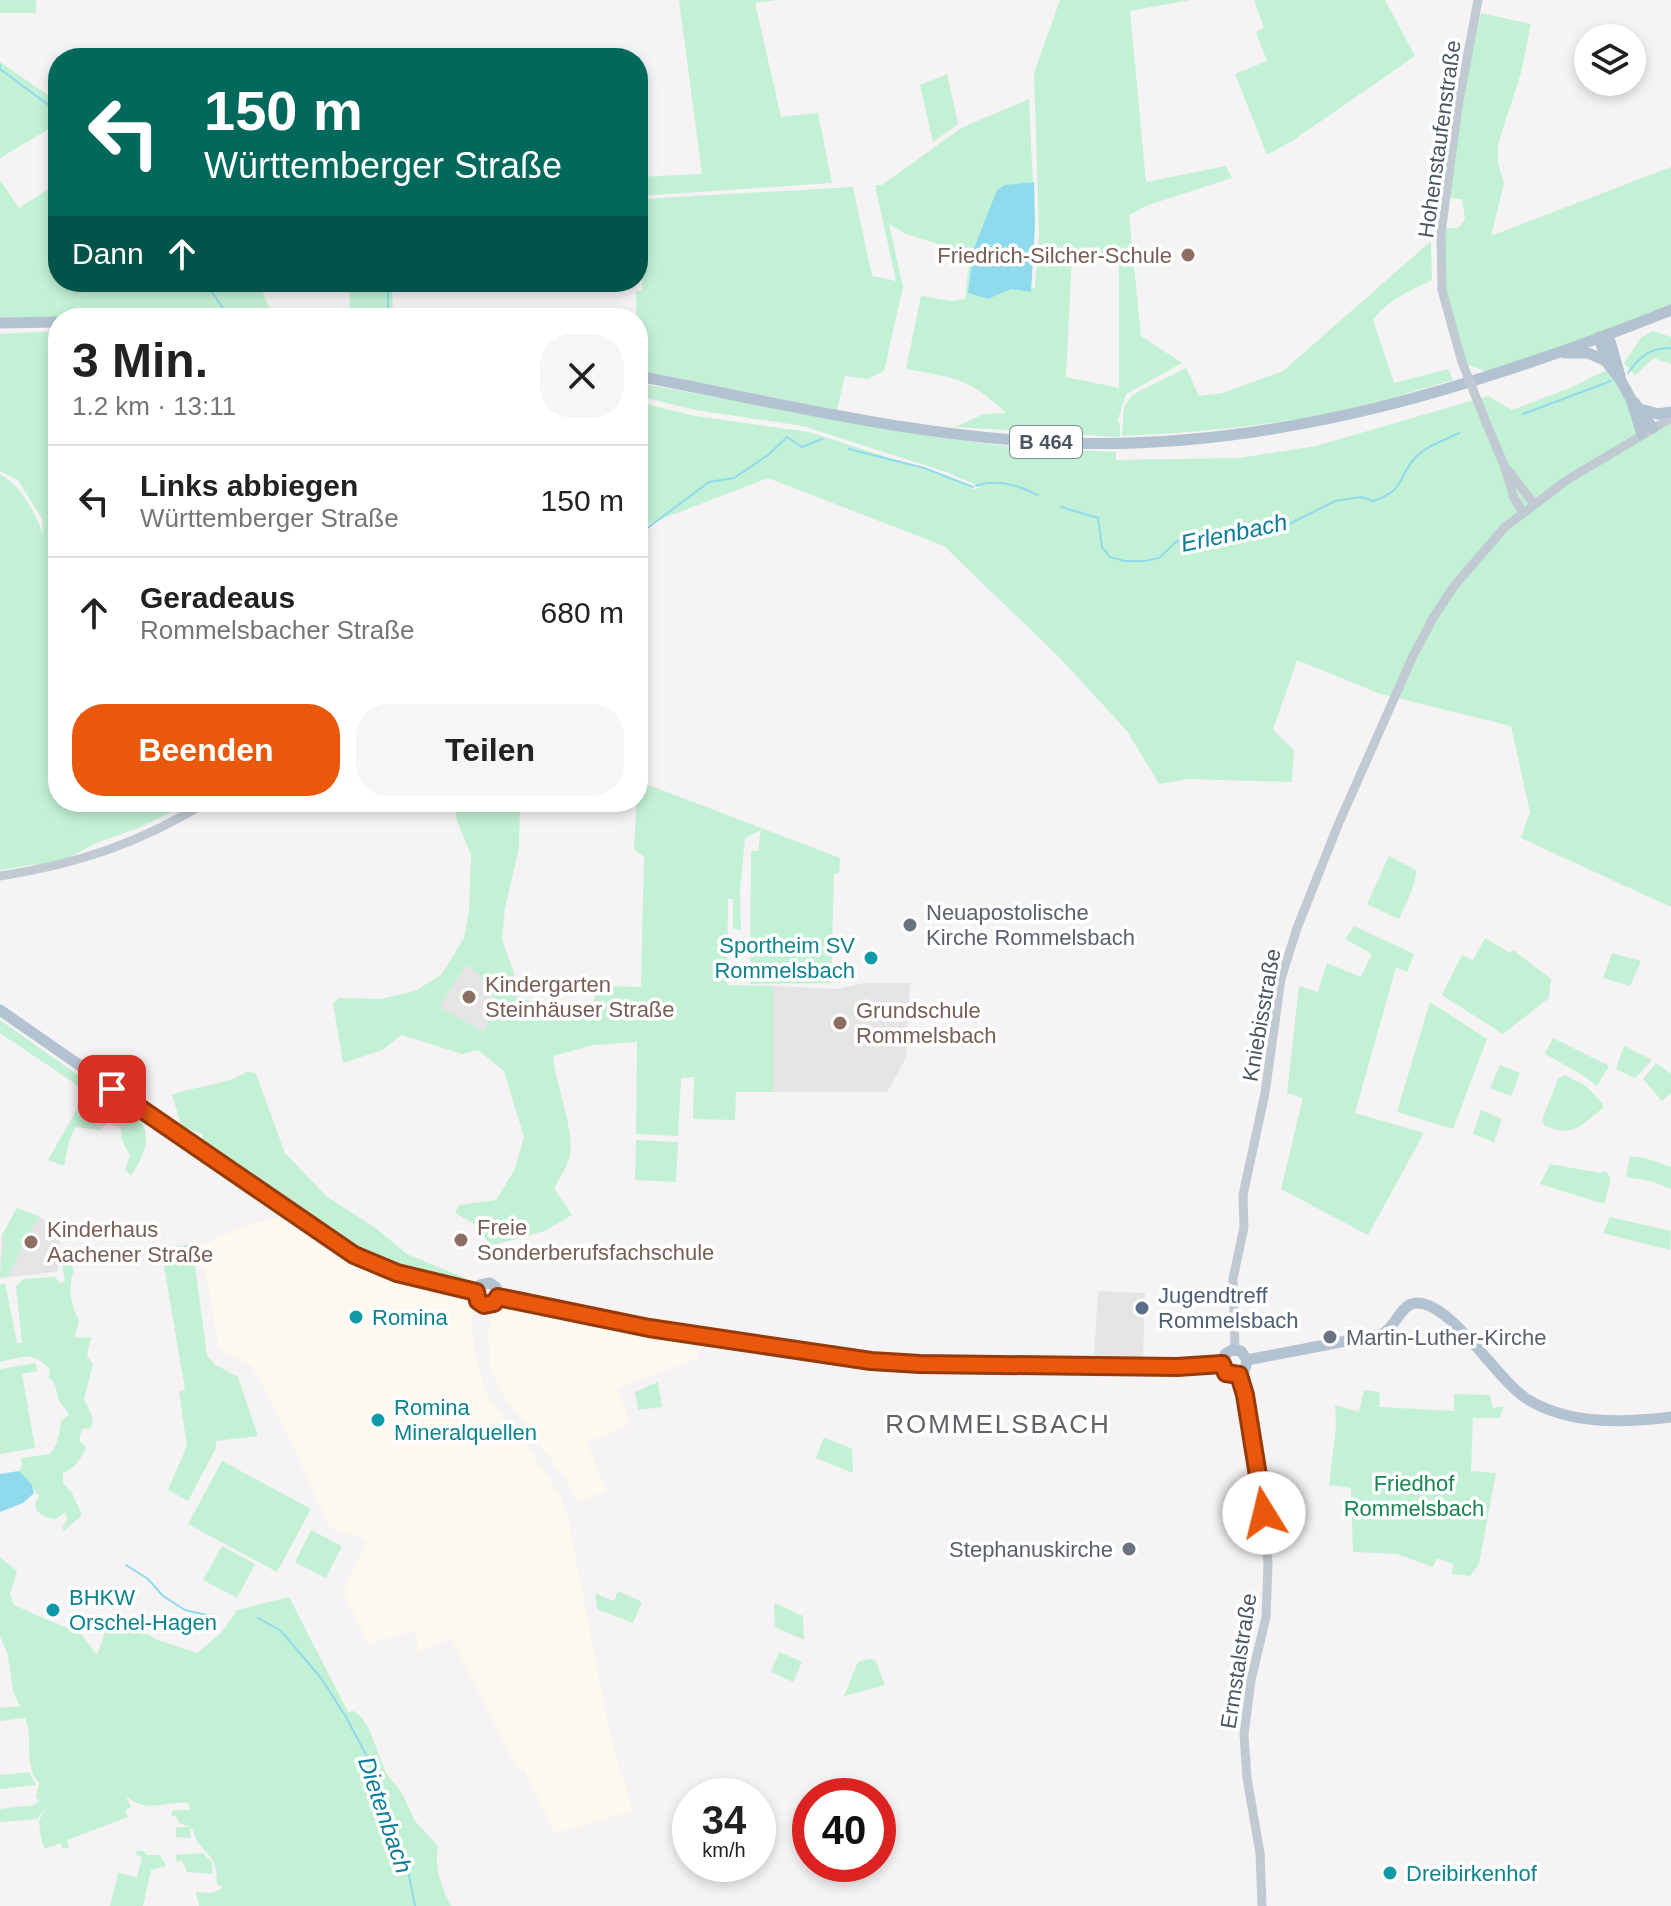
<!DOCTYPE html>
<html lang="de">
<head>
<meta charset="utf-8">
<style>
  body { margin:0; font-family:Arial,sans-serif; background:#f6f6f6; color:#222; height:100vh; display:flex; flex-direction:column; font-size:30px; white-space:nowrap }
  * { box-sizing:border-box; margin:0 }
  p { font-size:26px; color:#767676 }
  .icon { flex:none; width:44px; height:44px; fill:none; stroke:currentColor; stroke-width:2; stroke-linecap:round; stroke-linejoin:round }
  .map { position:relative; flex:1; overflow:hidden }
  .sheet { position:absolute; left:48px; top:308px; width:600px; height:504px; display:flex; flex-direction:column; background:#fff; border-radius:32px; box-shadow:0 4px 12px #0003 }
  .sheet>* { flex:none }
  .banner { position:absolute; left:48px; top:48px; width:600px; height:244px; border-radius:32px; box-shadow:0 4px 12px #0003; background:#00695c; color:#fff; overflow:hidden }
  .tools { position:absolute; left:1574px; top:24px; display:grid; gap:16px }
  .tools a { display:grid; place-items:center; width:72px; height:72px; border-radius:50%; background:#fff; box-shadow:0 4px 12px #0003; font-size:40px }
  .speed { position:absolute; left:672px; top:1778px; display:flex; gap:16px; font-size:40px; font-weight:700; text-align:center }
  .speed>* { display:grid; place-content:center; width:104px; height:104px; border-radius:50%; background:#fff; box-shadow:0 4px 12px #0003; line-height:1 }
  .speed small { font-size:20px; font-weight:400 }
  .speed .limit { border:12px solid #d22; background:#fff; color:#111 }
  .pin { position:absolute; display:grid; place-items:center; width:68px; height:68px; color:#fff; margin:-34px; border-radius:16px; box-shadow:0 4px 12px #0006 }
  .me { position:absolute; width:88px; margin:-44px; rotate:351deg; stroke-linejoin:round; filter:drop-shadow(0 0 6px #0008) }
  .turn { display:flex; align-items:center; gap:28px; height:168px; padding:0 24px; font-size:36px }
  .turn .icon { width:104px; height:104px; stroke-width:2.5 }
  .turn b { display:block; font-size:56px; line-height:68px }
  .then { display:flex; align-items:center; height:76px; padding:0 24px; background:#0003; gap:16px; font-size:30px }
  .round { display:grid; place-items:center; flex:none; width:84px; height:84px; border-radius:32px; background:#f6f6f6 }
  .head { display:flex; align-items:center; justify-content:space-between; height:136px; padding:0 24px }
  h1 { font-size:48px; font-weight:600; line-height:60px }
  .cta { display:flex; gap:16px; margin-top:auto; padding:16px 24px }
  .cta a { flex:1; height:92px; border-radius:32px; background:#ea580c; color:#fff; font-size:32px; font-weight:600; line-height:92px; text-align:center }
  .cta a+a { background:#f6f6f6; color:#222 }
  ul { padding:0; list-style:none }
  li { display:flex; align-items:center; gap:24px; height:112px; padding:0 24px; border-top:2px solid #e0e0e0 }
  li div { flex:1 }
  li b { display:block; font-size:30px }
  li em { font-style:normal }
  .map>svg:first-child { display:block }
  .commercial { fill:#fdf9ef }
  .education { fill:#e6e4e5 }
  .green { fill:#c3f1d5; fill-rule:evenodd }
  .water { fill:#90daee }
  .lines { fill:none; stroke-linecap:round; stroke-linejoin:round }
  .stream { stroke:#90daee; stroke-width:2 }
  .minor { stroke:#c1cad2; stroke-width:9 }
  .major { stroke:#b3c2d1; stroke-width:11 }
  .minor-bridge { stroke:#c1cad2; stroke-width:9 }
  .route-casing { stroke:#983908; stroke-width:20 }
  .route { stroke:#ea580c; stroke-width:14 }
  .education-dot { fill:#8d6e63; stroke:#fff; stroke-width:3 }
  .worship-dot { fill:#6b7280; stroke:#fff; stroke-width:3 }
  .culture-dot { fill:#0f9aa8; stroke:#fff; stroke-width:3 }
  .service-dot { fill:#5c6f8a; stroke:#fff; stroke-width:3 }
  .labels { text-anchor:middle; stroke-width:7; stroke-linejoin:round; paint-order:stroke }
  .shield { fill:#fff; stroke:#808990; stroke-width:2 }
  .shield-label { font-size:20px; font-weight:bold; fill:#4a5661 }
  .street-label { font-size:22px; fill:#4a5661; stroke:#fff }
  .education-label { font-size:22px; fill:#785e54; stroke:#fff; text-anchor:start }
  .worship-label { font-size:22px; fill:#5b616d; stroke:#fff; text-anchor:start }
  .culture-label { font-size:22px; fill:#0d838f; stroke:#fff; text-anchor:start }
  .service-label { font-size:22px; fill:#4e5e75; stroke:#fff; text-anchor:start }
  .park-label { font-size:22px; fill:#17864f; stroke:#fff }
  .water-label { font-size:24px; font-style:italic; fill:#0c7c9b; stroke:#fff }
  .quarter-label { font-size:26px; letter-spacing:2px; fill:#5f6368; stroke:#fff }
</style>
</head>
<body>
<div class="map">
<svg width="1671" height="1906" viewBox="0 0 1671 1906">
  <rect width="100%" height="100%" fill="#f5f3f3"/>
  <g class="commercial">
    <path d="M281,1217L312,1241L349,1263L417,1289L465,1301L471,1306L474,1352L487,1396L526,1445L560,1496L568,1518L611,1740L633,1811L555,1833L524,1769L518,1770L451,1638L419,1652L414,1630L369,1644L343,1592L367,1540L330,1527L292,1444L252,1366L219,1349L201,1245L251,1224Z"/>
    <path d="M503,1310H515L578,1325L688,1344L697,1350L698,1358L617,1388L630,1424L587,1442L606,1490L578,1502L565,1478L499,1389L490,1368L488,1331L492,1318Z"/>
  </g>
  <g class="education">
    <path d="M466,965L483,975L490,993L498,1002L484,1032L438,1007Z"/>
    <path d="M866,983H910L906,1058L887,1092H773V986L837,989Z"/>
    <path d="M17,1208L60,1226L59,1266L56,1272L0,1278L1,1237Z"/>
    <path d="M1098,1291L1145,1293L1143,1358H1094Z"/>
  </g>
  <g class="green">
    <rect x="0" y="0" width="36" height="13"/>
    <path d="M679,0H777L755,3L781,117L818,113L832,183L638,196V177L702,174Z"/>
    <path d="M1060,0H1190L1130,11L1146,182L1226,166L1232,178L1148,205L1129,215L1141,336L1182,363L1126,394L1117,422L1120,423V437L955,427L984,414L1006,413C968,377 955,378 906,369L921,296L952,301L965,299L970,254L906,234L889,224L903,287L884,371L868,379L845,376L837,410L638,370L636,291H642L643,199L853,187L872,276L896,281L875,185H882L961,128L1029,99L1034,208L1030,288H1035L1039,233L1034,73ZM1072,255H1119V388L1066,377Z"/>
    <path d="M1254,0H1385L1415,56L1292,141L1267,155L1235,74L1267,61L1256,32L1264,28Z"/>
    <path d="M1481,13L1531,24L1521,73L1498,144V163L1504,183L1491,236L1671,167V310L1492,374L1462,362L1447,314L1442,228H1458L1465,219L1462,199L1446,198L1458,107Z"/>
    <path d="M0,62L58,102V131L52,127L0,158Z"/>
    <path d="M947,74L958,124L933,142L920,85Z"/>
    <path d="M0,180L19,208L58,183V282H258L268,305L275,313L272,318L0,317Z"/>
    <path d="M1431,241L1432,280C1411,290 1386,301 1373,320L1394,383L1448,369L1453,380C1420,389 1386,400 1353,408C1277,425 1200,433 1122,436L1124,407L1132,395L1186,368L1199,396L1223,393L1283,371Z"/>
    <path d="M350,282H392L393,318H349Z"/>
    <path d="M58,331V802H191L141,827L96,843L49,868L37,864L0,870V474C23,488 35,513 43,534L42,519L18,480L0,471V334Z"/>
    <path d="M1653,331L1671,337V364L1654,358L1635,375L1624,363L1641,338Z"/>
    <path d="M1615,366L1642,434L1671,418V907L1521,838L1530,812L1511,726L1378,693L1297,660L1273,730L1294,750L1292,782L1188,779L1159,784L1127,731L1059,657L944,546L768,478L638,528V402L695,416L809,432L955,479L973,489L982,488L949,473L803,426L696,410L638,396V383L934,437L1005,446L1116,452V460L1239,458L1316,446L1488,396L1512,410L1572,387Z"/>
    <path d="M638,781L840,858L839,873L834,874L831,983L750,984L751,851H758L761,830L745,838L740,891L741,930L733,929V899H728L727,985L773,986V1092H736L735,1120L693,1119L694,1077L681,1078L678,1136L636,1134L637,1042L594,1045L553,1056C555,1084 577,1135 569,1159C566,1169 559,1179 554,1188L572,1215L544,1231L491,1246L476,1225L455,1213L459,1205L496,1200L515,1169L524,1137L504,1071L478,1050L462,1054L402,1035L382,1050L343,1063L333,1003L339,998L380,999L415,991L441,975L464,938L469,912L471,855L456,818L458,802H520L519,848L505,908L502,939L514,973V994C540,1009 566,1006 594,1002L597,986L641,987L644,857L634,849ZM466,965C489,979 482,985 498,1002L484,1032L439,1007Z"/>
    <path d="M1389,856L1417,871L1411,893L1399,919L1367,904Z"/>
    <path d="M1354,926L1414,954L1407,972L1396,967L1355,1113L1424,1133L1368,1235L1281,1189L1303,1098L1287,1093L1299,986L1318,992L1327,963L1361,977L1372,954L1345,939Z"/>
    <path d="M1485,938L1510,953L1513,950L1551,979L1549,998L1503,1034L1442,995L1462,955L1473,960Z"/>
    <path d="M1612,953L1641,961L1630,986L1603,978Z"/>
    <path d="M1430,1002L1487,1039L1453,1129L1397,1112Z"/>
    <path d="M0,1020L89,1083L83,1089L0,1033Z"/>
    <path d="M1553,1038L1609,1066L1597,1086L1581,1074L1545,1054Z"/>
    <path d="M1624,1046L1652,1060L1635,1078L1616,1069Z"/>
    <path d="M1656,1063L1671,1074V1093L1662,1101L1643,1079Z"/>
    <path d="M1500,1065L1520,1073L1511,1096L1490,1088Z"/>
    <path d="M248,1071L256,1074L285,1153L327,1197L374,1227L407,1254L465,1278L476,1292L361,1258L210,1158L215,1150L202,1141L203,1134L182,1127L172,1095C198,1085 225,1086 248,1071Z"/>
    <path d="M1565,1075L1586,1086L1603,1104V1108C1580,1125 1575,1138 1545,1126L1542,1120L1558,1079Z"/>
    <path d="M84,1097L105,1098L117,1105L121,1103C153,1123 152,1146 131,1175L125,1170L130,1156L122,1140L121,1129L108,1122L100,1130L76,1127L69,1141L64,1166L48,1160Z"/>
    <path d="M1481,1110L1502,1119L1494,1142L1473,1134Z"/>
    <path d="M636,1140L678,1142L676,1182L635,1180Z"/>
    <path d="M1630,1156L1645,1158L1671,1167V1189L1651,1181L1626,1177Z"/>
    <path d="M1550,1164L1600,1173L1605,1171L1611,1178L1604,1204L1540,1184Z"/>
    <path d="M17,1208L41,1217L32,1228L8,1276L0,1278C0,1264 4,1251 4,1237H1Z"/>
    <path d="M1610,1217L1671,1231L1670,1250L1603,1233Z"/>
    <path d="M192,1244L207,1355L214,1364L238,1377L258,1436L216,1441V1448L188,1501L168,1490L187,1446L179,1392L185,1390L161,1248Z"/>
    <path d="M69,1263L74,1270C67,1290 71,1303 79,1321L75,1336L78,1338L91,1337L87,1356L93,1364L84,1399L93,1418L91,1428L82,1429L79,1441L86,1447C81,1459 75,1468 63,1473V1483L72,1493L82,1515L64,1531L62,1527L67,1520L66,1512L55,1519C46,1518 36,1514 35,1504L39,1496L19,1471L22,1466L21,1458L50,1454C59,1442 59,1435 61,1421L69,1415C67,1408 62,1407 59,1400C56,1391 57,1384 49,1378L50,1369C32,1351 23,1357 0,1362V1284L5,1283L17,1343H22L16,1286L24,1279L55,1277L61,1284L65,1280L62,1264Z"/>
    <path d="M36,1363L37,1371L22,1374L35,1448L0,1454V1369Z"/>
    <path d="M658,1382L662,1407L638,1410L635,1392Z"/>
    <path d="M1364,1390L1380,1392L1379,1407L1454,1411V1394L1490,1395L1493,1408L1504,1406L1499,1418H1473L1471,1471L1496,1473L1479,1564L1470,1576L1451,1574L1454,1564L1437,1558L1433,1567L1397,1554L1353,1552L1351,1488L1329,1485L1336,1426L1335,1405L1359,1412Z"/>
    <path d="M824,1437L852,1449L853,1473L816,1458Z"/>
    <path d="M222,1461L311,1509L277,1572L188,1524Z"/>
    <path d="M311,1530L342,1546L326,1578L295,1562Z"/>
    <path d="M222,1546L255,1564L237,1598L203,1580Z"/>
    <path d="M0,1557L17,1571L10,1594L14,1605L82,1635L97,1655L111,1615L158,1640L197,1653L222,1632L237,1610L289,1597L348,1712L354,1711L362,1718L369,1729L386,1773L402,1793L415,1821L438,1846C434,1868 441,1886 451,1906H199L196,1892L212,1893L223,1888L217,1883C217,1847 199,1857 193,1829L190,1828L191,1838L176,1837V1827H190L179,1823L176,1816H171L173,1810H190L188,1803C163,1801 147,1814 126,1796L131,1807L125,1810L128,1817L67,1840L69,1847L63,1849L60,1843L45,1849C40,1838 40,1831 39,1820L47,1807L37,1819L0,1822V1809L34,1805L40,1801L36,1798L39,1783C22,1762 35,1741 25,1718L0,1721V1708L20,1706L13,1691L8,1655L0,1636Z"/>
    <path d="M618,1591L642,1602L633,1623L597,1609L595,1593L614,1601Z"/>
    <path d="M774,1603L803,1616L804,1640L775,1627Z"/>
    <path d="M779,1652L802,1662L793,1682L771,1672Z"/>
    <path d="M869,1659L875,1660L885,1685L844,1696L858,1662Z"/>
    <path d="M29,1772L36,1785L0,1789V1775Z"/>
    <path d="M137,1851H144L147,1855H160L166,1866L151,1870L143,1906H110L118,1873L137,1877L142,1857L136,1855Z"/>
    <path d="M203,1853L212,1863V1874L187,1872L182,1860L177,1862L175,1855Z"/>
  </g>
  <g class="water">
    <path d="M1034,182L1035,226L1031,292L1011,289L988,299L968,293L974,248L997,190L1005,185Z"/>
    <path d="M19,1471L32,1485L34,1493L23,1503L0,1512V1474Z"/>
  </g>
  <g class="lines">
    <g class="stream">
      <path d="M0,65V69L58,112"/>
      <path d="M205,282L230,318"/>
      <path d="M388,282V318"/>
      <path d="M1628,373C1640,356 1650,348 1671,348"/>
      <path d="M1523,414L1611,381"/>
      <path d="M849,449L924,468L973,487"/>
      <path d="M976,486C996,478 1020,486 1038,495"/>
      <path d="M1061,507L1098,518L1102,547L1110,557L1125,561H1145L1159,558L1177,541L1199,536L1234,535L1263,525L1285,526L1335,501L1361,497L1373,501C1407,489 1396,479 1415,458C1426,446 1445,440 1459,433"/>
      <path d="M638,535L709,482L734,478L768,455L787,437L802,447L822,439"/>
      <path d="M126,1565L148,1579L163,1596L185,1610L215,1617"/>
      <path d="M258,1618L281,1631L321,1678L346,1717L374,1770L408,1870L415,1906"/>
    </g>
    <g class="minor">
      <path d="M1462,362L1442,290L1441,233L1458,107L1478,0"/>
      <path d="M1487,425L1504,465L1514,498L1523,512"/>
      <path d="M1509,471L1533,503"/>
      <path d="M0,876C78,864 140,843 207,802"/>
      <path d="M1235,1350L1233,1279L1244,1227L1243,1195L1265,1093L1281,979L1297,928L1338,825L1412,658L1433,618L1454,586L1505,527L1567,480L1671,418"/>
      <path d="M1239,1375L1245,1395L1262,1498L1268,1564L1266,1617L1251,1680L1244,1735L1247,1778L1260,1853L1262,1906"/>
    </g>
    <g class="major">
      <path d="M0,323L58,322"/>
      <path d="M1608,334L1620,376"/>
      <path d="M1599,337L1606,361L1621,381L1631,399L1642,434"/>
      <path d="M1565,353H1588L1606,361"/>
      <path d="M638,376C780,403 923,439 1068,443C1277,450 1478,387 1671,310"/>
      <path d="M1634,402L1653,428"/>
      <path d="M1640,409L1658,414L1671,412"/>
      <path d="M0,1010L347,1251L389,1270L476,1292"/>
      <path d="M476,1292L480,1285L490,1283L496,1287L498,1297"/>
      <path d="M476,1292L478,1301L484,1305L494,1303L498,1297"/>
      <path d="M498,1297L649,1328L871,1361L920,1364L1177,1367L1222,1364"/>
      <path d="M1247,1360L1382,1334C1396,1327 1401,1303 1417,1303C1452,1303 1496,1379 1527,1399C1569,1425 1624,1423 1671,1417"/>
      <path d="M1222,1364L1226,1373L1236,1375L1245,1369L1247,1360"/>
      <path d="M1222,1364L1225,1354L1232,1350L1241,1351L1247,1360"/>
    </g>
    <path class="minor-bridge" d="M1462,362L1487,425"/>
  </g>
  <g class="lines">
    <g class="route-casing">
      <path id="route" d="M112,1089L354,1255L397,1273L476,1292L478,1301L484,1305L494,1303L498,1297L649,1328L871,1361L920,1364L1177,1367L1222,1364L1226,1373L1239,1375L1245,1395L1264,1513"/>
    </g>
    <use href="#route" class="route"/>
  </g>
  <g class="education-dot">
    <circle cx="1188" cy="255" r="8"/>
    <circle cx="469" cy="997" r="8"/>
    <circle cx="840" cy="1023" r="8"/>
    <circle cx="461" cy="1240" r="8"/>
    <circle cx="31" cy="1242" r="8"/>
  </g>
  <g class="worship-dot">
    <circle cx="910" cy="925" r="8"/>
    <circle cx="1330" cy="1337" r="8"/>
    <circle cx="1129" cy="1549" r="8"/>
  </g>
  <g class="culture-dot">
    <circle cx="871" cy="958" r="8"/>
    <circle cx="356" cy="1317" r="8"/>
    <circle cx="378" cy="1420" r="8"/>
    <circle cx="53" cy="1610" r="8"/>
    <circle cx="1390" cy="1873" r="8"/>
  </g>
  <circle class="service-dot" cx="1142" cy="1308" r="8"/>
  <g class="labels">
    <rect class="shield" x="1010" y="426" width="72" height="32" rx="6"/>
    <g class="shield-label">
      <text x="1046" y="449">B 464</text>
    </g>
    <g class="street-label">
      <text transform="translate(1439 139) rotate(-82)" y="8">Hohenstaufenstraße</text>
      <text transform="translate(1261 1015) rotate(-80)" y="8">Kniebisstraße</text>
      <text transform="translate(1238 1661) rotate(-81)" y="8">Ermstalstraße</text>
    </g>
    <g class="education-label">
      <text x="1172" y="263" text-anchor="end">Friedrich-Silcher-Schule</text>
      <text x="485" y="992">Kindergarten<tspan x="485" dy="25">Steinhäuser Straße</tspan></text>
      <text x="856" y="1018">Grundschule<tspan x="856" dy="25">Rommelsbach</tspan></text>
      <text x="477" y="1235">Freie<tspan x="477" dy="25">Sonderberufsfachschule</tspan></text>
      <text x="47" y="1237">Kinderhaus<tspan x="47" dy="25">Aachener Straße</tspan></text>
    </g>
    <g class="worship-label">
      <text x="926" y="920">Neuapostolische<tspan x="926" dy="25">Kirche Rommelsbach</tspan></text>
      <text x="1346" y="1345">Martin-Luther-Kirche</text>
      <text x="1113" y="1557" text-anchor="end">Stephanuskirche</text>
    </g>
    <g class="culture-label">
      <text x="855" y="953" text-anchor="end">Sportheim SV<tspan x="855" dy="25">Rommelsbach</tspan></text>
      <text x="372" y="1325">Romina</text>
      <text x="394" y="1415">Romina<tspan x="394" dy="25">Mineralquellen</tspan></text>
      <text x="69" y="1605">BHKW<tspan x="69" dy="25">Orschel-Hagen</tspan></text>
      <text x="1406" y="1881">Dreibirkenhof</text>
    </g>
    <g class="service-label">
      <text x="1158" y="1303">Jugendtreff<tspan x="1158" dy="25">Rommelsbach</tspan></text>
    </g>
    <g class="park-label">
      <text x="1414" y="1491">Friedhof<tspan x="1414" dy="25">Rommelsbach</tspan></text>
    </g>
    <g class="water-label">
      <text transform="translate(1234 533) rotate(-12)" y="8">Erlenbach</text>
      <text transform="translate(385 1815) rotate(71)" y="8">Dietenbach</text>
    </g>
    <g class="quarter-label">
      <text x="998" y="1433">ROMMELSBACH</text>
    </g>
  </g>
</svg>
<div class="tools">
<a><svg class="icon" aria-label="layers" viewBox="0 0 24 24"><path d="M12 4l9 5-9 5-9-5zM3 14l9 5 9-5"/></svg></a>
</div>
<div class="speed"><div>34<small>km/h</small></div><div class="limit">40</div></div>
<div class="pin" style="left:112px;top:1089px;background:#d93025"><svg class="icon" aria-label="arrive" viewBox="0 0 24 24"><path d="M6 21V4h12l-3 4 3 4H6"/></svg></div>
<svg class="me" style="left:1264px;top:1513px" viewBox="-20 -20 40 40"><circle r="19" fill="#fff"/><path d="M0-13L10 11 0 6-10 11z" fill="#ea580c"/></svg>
<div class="banner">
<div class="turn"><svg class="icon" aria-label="left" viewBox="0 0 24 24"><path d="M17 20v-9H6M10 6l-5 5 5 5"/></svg><div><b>150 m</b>Württemberger Straße</div></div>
<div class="then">Dann<svg class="icon" aria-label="ahead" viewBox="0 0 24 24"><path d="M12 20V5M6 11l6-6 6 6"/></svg></div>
</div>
<section class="sheet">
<div class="head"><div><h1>3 Min.</h1><p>1.2 km · 13:11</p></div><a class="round"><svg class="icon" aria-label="close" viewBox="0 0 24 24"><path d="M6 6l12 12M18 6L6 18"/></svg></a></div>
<ul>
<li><svg class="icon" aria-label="left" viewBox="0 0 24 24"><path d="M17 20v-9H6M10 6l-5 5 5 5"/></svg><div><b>Links abbiegen</b><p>Württemberger Straße</p></div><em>150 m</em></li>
<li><svg class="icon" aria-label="ahead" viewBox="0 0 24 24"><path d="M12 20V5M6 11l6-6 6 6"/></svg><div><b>Geradeaus</b><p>Rommelsbacher Straße</p></div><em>680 m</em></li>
</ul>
<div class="cta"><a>Beenden</a><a>Teilen</a></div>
</section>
</div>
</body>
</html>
